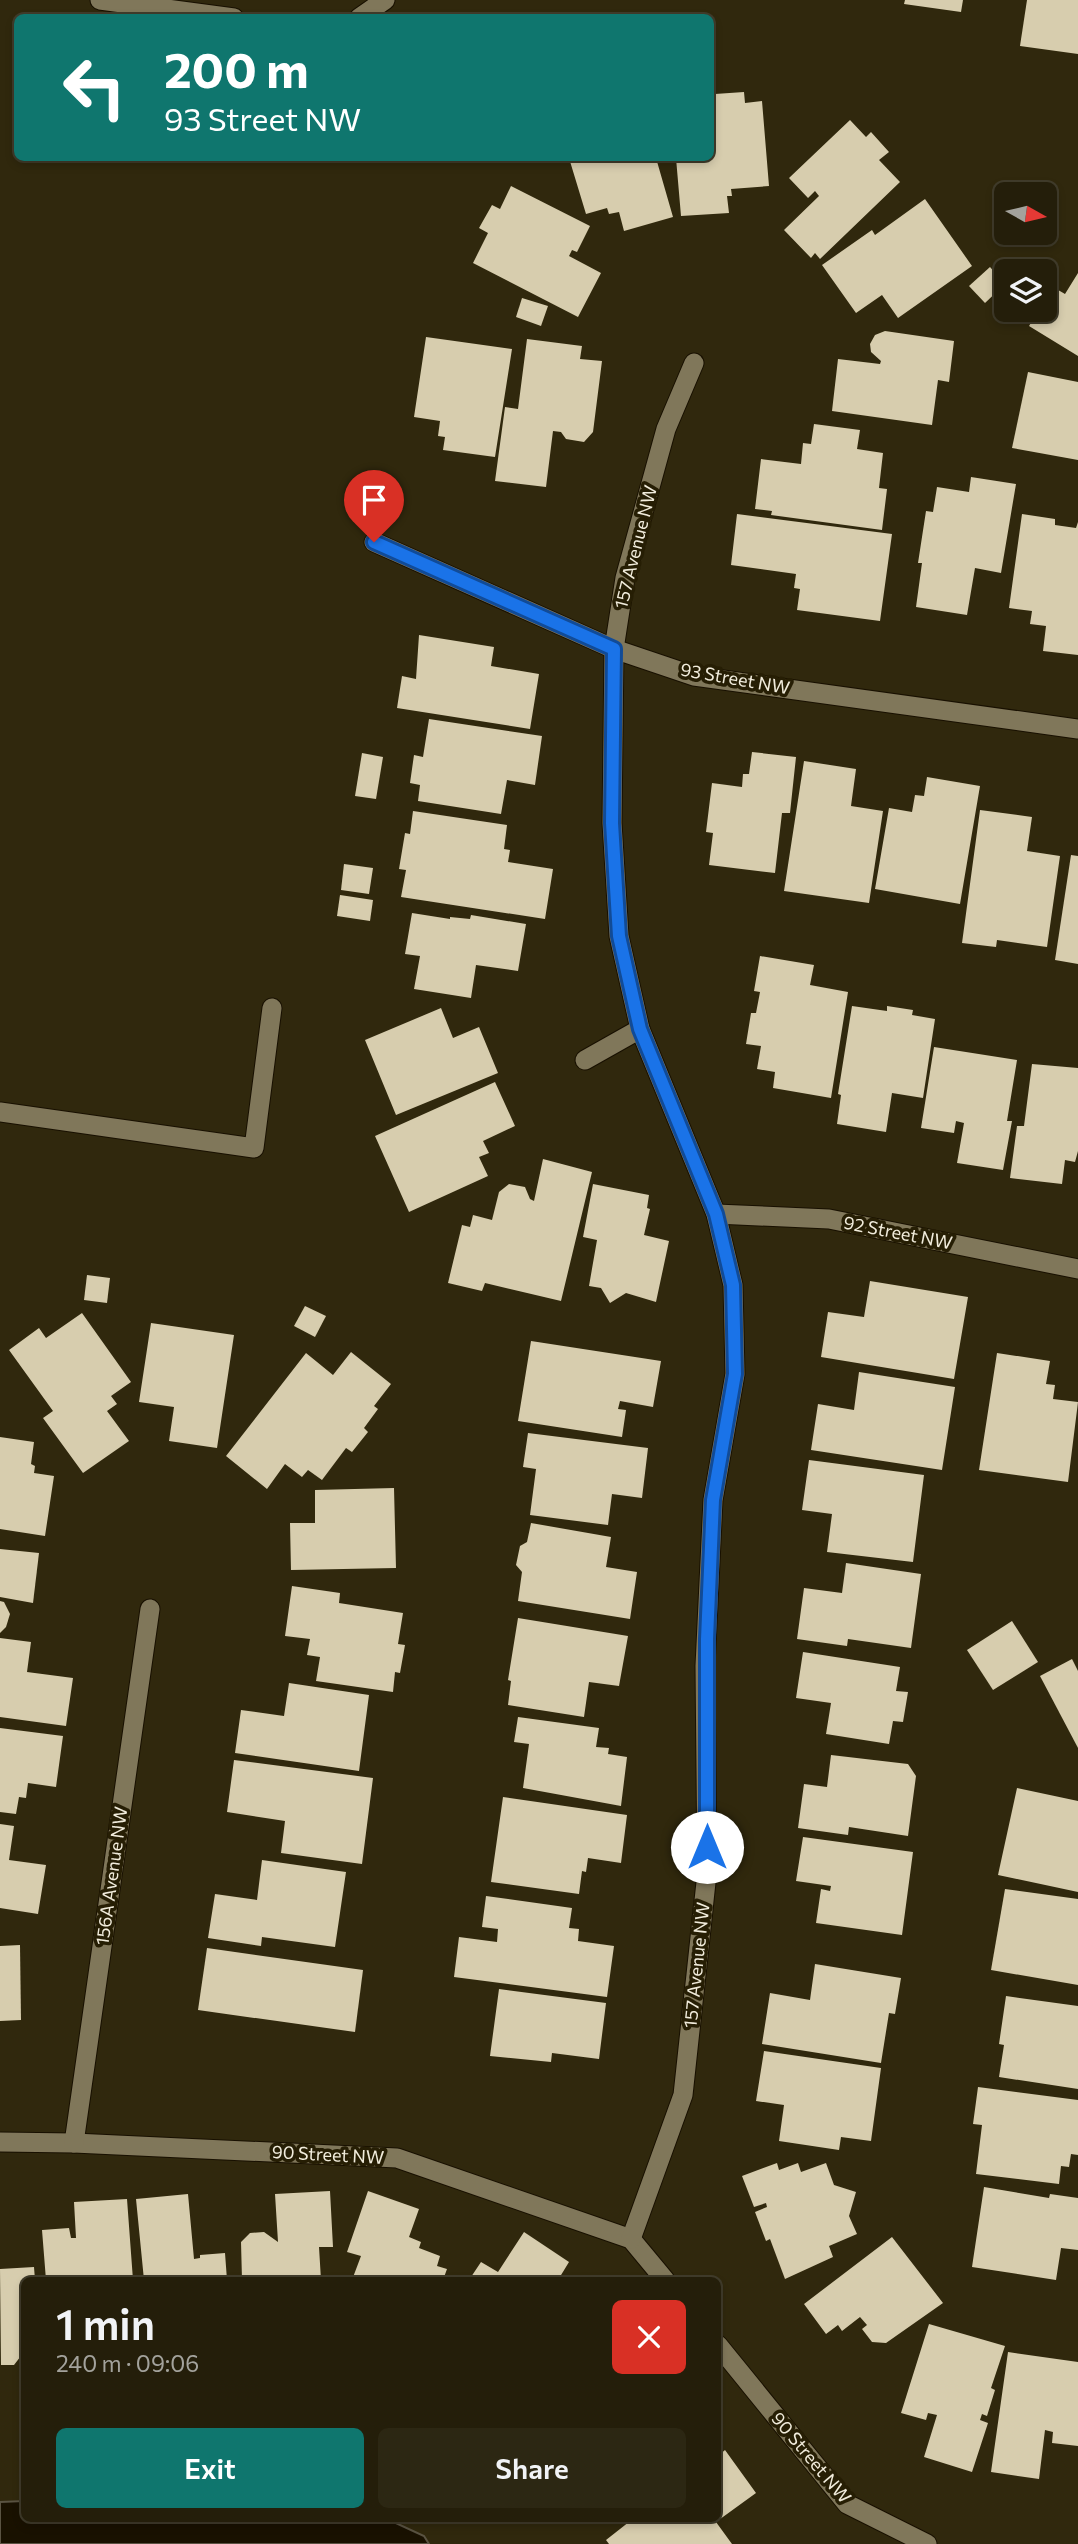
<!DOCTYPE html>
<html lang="en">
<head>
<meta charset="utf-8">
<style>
  body { margin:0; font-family:Commissioner,sans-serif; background:#2c2713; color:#f1f3f6; height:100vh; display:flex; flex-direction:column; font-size:26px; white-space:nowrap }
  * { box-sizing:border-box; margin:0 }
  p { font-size:23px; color:#a3a29c }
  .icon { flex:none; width:38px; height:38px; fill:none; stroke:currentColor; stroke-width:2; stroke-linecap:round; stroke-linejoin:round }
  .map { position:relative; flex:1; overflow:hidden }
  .details { position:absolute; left:21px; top:2277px; width:700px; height:245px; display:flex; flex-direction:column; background:#241e0a; border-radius:10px; box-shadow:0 4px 10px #0003,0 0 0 2px #413c2b }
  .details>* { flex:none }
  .guide { position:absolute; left:14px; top:14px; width:700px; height:147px; border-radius:10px; box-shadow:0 4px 10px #0003,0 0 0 2px #413c2b; background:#0f766e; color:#fff; overflow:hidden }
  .needle { width:46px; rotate:98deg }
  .fabs { position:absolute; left:994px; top:182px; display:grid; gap:14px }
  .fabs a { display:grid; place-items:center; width:63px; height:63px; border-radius:10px; background:#241e0a; box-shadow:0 4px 10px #0003,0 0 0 2px #413c2b; font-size:35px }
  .pin { position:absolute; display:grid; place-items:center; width:60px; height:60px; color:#fff; margin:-72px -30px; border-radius:50% 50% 50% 0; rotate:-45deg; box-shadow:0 0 7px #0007 }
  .pin .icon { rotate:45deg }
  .me { position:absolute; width:77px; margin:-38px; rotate:0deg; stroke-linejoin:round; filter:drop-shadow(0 0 5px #0008) }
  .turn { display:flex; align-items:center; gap:24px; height:147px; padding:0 35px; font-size:32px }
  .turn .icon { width:91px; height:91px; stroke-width:2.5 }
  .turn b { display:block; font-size:49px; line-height:60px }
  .round { display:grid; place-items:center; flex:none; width:74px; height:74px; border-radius:10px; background:#2c2713 }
  .summary { display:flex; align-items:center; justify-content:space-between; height:119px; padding:0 35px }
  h1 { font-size:42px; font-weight:600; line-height:52px }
  .button { display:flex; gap:14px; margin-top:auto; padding:14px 35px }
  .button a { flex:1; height:80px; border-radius:10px; background:#0f766e; color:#fff; font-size:28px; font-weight:600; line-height:80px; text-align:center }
  .button a+a { background:#2c2713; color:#f1f3f6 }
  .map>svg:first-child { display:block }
  .water { fill:#191100; stroke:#5a5342; stroke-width:2 }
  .building { fill:#d7cdae }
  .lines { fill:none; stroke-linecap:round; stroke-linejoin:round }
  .service-casing { stroke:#181000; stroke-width:21 }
  .minor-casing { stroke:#181000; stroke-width:21 }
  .service { stroke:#80775a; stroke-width:19 }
  .minor { stroke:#80775a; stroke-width:19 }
  .route-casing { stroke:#114b97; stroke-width:18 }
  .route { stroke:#1a73e8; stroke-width:12 }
  .labels { text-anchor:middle; stroke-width:7; stroke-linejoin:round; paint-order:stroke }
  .street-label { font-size:18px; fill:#f1ecdc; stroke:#261e04 }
</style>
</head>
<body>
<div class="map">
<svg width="1078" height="2544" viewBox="0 0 1078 2544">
  <rect width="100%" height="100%" fill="#30280d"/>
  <path class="water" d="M24,2501V2518H385L424,2536L429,2544H0V2502Z"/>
  <g class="building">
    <path d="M905,0H963L961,12L904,4Z"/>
    <path d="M1027,0H1078V54L1020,46Z"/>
    <path d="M710,80H714L715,94L744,92L745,103L762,101L769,186L731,189L732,196H727L729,213L681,216L676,158H710Z"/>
    <path d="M850,120L866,137L871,132L889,152L879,160L900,182L820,259L815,253L811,258L784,230L819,196L815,191L808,198L789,178Z"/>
    <path d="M569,158H656L673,217L624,231L619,212L609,214L607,208L586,214Z"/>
    <path d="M511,186L590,226L577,252L572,250L569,256L601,273L578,317L473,263L488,233L479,228L492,205L500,209Z"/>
    <path d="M925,199L972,266L898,318L882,295L856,313L822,265L872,230L875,235Z"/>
    <path d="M990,267L1005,284L985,303L969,286Z"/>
    <path d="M1078,273V356L1029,326L1039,310H1045V301L1053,287L1065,294Z"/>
    <path d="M522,298L548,306L541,326L516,317Z"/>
    <path d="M885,331L954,341L949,382L938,380L932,425L832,411L838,359L880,364L881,361L871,352L870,344L875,335Z"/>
    <path d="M426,337L512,349L495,457L443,450L445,437L438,436L440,421L414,417Z"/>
    <path d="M527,339L582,346L580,359L602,361L593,432L584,442L566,439L561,432L553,431L546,487L495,481L505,407L518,409Z"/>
    <path d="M1028,372L1078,382V460L1012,448Z"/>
    <path d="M814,424L860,430L857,449L883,453L879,488L887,489L882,530L771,515L772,511L755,509L761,459L801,464L803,443L811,444Z"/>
    <path d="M971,477L1016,484L1001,573L975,568L967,615L916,607L922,563H918L926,511L933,512L937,487L969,492Z"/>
    <path d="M737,514L892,534L880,621L797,610L800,589L794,588L796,574L731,565Z"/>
    <path d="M1022,514L1055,519V525L1076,528L1078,522V655L1043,651L1046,626L1030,624L1032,611L1009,608Z"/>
    <path d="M419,635L494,647L491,666L539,674L530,729L397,708L402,676L416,679Z"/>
    <path d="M429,719L542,736L535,785L507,780L501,814L418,801L420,785L410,783L414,755L423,757Z"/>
    <path d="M752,752L796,757L790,813H782L775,873L709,865L713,833L706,832L712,783L742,787L743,774H749Z"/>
    <path d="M362,753L383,757L376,799L355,796Z"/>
    <path d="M804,761L856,769L851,806L883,811L869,903L784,891Z"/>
    <path d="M927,777L980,786L960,904L875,889L889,808L912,812L915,795L924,796Z"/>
    <path d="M980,810L1032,817L1027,851L1060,856L1047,947L997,940L996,947L962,943Z"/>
    <path d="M413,811L507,825L504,849L510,850L508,862L553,869L545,919L401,897L406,870L399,869L405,833L410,834Z"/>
    <path d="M1071,855L1078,856V964L1055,960Z"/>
    <path d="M344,864L373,868L369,894L341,890Z"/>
    <path d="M340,895L373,900L370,921L337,916Z"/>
    <path d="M412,913L450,919V917L470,919L471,915L526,924L518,971L476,965L471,998L414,989L420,956L405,954Z"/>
    <path d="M760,956L814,965L810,985L848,992L831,1098L773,1088L775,1072L757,1069L761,1046L746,1044L751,1013H756L760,992L754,991Z"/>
    <path d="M852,1006L887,1011V1006L913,1010L912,1015L935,1019L923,1098L892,1093L886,1132L837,1124L841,1095L838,1094Z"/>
    <path d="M441,1008L453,1038L479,1027L498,1073L396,1115L365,1040Z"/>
    <path d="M934,1047L1017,1060L1007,1121H1012L1003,1170L957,1163L964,1123L956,1121L954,1133L921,1128Z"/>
    <path d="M1032,1064L1078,1068V1151L1075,1162L1065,1160L1062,1184L1010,1178L1017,1126H1024Z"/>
    <path d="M495,1082L515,1126L483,1141L489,1153L479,1157L488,1176L409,1212L375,1136Z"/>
    <path d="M543,1159L592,1172L561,1301L485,1283L482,1291L448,1283L462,1225L470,1227L473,1215L492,1220L499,1192L509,1184L525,1187L530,1199L534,1201Z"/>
    <path d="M593,1184L649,1195L647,1208L650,1209L644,1235L669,1241L656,1302L626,1293L610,1303L601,1288L589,1286L597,1240L583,1237Z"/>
    <path d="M87,1275L110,1278L107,1303L84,1300Z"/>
    <path d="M870,1281L968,1297L954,1379L821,1357L828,1312L864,1317Z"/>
    <path d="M305,1306L326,1316L315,1337L294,1326Z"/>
    <path d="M82,1313L131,1382L111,1396L117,1404L107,1411L129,1441L83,1473L43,1418L53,1411L9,1350L39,1328L46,1338Z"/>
    <path d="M151,1323L234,1335L217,1448L169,1441L174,1407L139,1402Z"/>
    <path d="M531,1341L661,1361L653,1407L620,1401L618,1409L626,1410L622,1437L518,1421Z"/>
    <path d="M351,1352L391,1384L374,1406L378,1409L364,1428L368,1432L352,1452L346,1448L322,1480L308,1470L302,1477L285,1464L267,1489L226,1456L306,1353L333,1375Z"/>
    <path d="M997,1353L1050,1361L1046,1384L1055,1385L1053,1399L1078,1402L1068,1482L979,1470Z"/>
    <path d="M859,1372L955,1387L942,1470L811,1450L818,1404L854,1410Z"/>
    <path d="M528,1433L648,1448L642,1498L612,1494L608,1525L530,1515L536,1469L523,1467Z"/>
    <path d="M0,1437L34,1442L31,1464L35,1466L34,1473L54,1476L45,1536L0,1529Z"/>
    <path d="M809,1460L924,1475L913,1562L827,1552L832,1514L802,1510Z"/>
    <path d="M394,1488L396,1568L291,1570L290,1523H315V1490Z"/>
    <path d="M531,1523L611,1537L606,1567L637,1572L630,1619L518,1601L522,1572L516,1565L520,1546L527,1542Z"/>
    <path d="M0,1549L39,1553L33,1603L0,1597Z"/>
    <path d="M846,1563L921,1574L911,1648L848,1639L847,1646L797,1639L804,1588L842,1593Z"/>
    <path d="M292,1586L340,1593L339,1603L403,1613L398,1644L405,1645L400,1673L395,1672L393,1692L316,1681L320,1657L307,1655L310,1639L285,1636Z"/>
    <path d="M0,1601L4,1602L10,1614L6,1627L0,1633Z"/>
    <path d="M518,1618L628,1636L619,1686L589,1682L584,1717L508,1705L511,1681L508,1680Z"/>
    <path d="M1012,1621L1038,1662L993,1690L967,1650Z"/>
    <path d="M0,1638L31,1642L27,1672L73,1678L66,1726L0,1717Z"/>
    <path d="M803,1652L900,1667L896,1691L908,1692L903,1722L893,1721L889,1744L826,1734L831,1703L796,1698Z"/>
    <path d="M1072,1659L1078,1671V1748L1040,1676Z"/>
    <path d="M289,1683L369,1695L359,1771L235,1753L241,1710L284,1716Z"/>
    <path d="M518,1717L599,1728L596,1747L609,1748L608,1754L627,1757L621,1806L523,1788L529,1744L514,1742Z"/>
    <path d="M0,1728L63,1736L56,1787L28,1783L26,1798L19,1797L16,1814L0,1812Z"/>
    <path d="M831,1755L908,1764L916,1776L908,1836L849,1827L848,1835L798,1828L804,1784L827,1787Z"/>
    <path d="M234,1760L373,1778L362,1864L281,1853L285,1821L227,1812Z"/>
    <path d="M1017,1788L1078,1801V1892L998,1875Z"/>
    <path d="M503,1797L627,1815L621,1863L588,1858L586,1872L582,1871L579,1894L491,1882Z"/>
    <path d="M0,1824L14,1826L9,1860L46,1865L38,1914L0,1908Z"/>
    <path d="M803,1837L913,1852L902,1935L816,1923L821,1889L830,1891L831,1886L796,1881Z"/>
    <path d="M262,1860L346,1872L335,1947L262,1937L261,1946L208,1938L215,1894L257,1900Z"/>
    <path d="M1005,1889L1078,1899V1985L991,1970Z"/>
    <path d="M486,1896L572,1908L569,1928L579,1929L578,1941L614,1946L607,1997L454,1977L459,1937L497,1942L498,1929L482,1927Z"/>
    <path d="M20,1945L21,2020L0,2021V1946Z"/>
    <path d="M207,1948L363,1970L355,2032L198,2010Z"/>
    <path d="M815,1964L901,1978L895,2014L889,2013L881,2063L762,2044L770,1993L810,2000Z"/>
    <path d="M499,1989L606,2003L599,2059L552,2053L551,2062L490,2056Z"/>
    <path d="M1006,1996L1078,2006V2089L999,2077L1004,2045L999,2044Z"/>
    <path d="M764,2051L881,2068L871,2141L841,2137L839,2150L779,2141L784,2105L756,2101Z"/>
    <path d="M978,2087L1078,2100V2155L1071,2154L1069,2167L1061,2166L1059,2184L976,2174L982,2125L973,2124Z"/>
    <path d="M777,2163L779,2170L798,2163L801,2172L826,2163L834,2185L856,2192L849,2216L857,2234L829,2246L833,2257L785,2279L770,2239L766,2241L755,2212L767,2207L766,2203L754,2207L742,2176Z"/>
    <path d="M984,2187L1049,2198L1050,2194L1078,2198V2250L1061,2248L1056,2280L972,2267Z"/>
    <path d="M330,2191L333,2247H319L321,2280H242L241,2242L250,2233L264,2232L278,2242L275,2194Z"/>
    <path d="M368,2191L419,2209L409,2237L421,2242L419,2248L440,2256L437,2266L447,2269L443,2280H352L361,2256L347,2252Z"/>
    <path d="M188,2194L194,2259L200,2258V2255L225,2253L227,2280H144L136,2199Z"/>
    <path d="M127,2199L133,2280H46L42,2230L69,2228L71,2238H76L74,2202Z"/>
    <path d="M524,2232L569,2262L558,2280H469L481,2262L498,2272Z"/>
    <path d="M892,2237L943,2303L886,2343L872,2342L862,2329L867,2325L860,2317L842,2331L838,2325L826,2334L804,2304Z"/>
    <path d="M34,2267L35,2280H24V2352L14,2365H1L0,2269Z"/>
    <path d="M929,2324L1005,2346L991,2388L995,2390L987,2416L982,2414L980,2420L988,2423L972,2472L924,2457L937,2415L928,2413L926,2420L901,2413Z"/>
    <path d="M1008,2352L1078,2362V2446L1052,2443L1053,2432L1045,2430L1039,2479L991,2472Z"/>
    <path d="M725,2450L756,2493L716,2522L732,2544H609L606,2540L634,2518H718V2456Z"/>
  </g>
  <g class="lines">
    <g class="service-casing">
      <g id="service">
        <path d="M100,0L234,18"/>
        <path d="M359,18L385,0"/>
        <path d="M0,1112L254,1148L272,1008"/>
      </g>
    </g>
    <g class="minor-casing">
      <g id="minor">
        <path d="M374,542L614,649L694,676L1078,729"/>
        <path d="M585,1060L640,1029"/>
        <path d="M716,1214L829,1219L1078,1269"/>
        <path d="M0,2142L74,2143L397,2158L631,2239L665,2280"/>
        <path d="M74,2143L150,1609"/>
        <path d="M631,2239L683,2095L707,1873L705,1666L713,1500L735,1374L733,1285L716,1214L640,1029L619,936L612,823L614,649L625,578L666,429L694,363"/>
        <path d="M718,2345L847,2504L927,2544"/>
      </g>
    </g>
    <use href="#service" class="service"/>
    <use href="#minor" class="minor"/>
  </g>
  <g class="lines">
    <g class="route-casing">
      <path id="route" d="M374,542L614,649L612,823L619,936L640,1029L716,1214L733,1285L735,1374L713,1500L707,1639V1847"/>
    </g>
    <use href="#route" class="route"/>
  </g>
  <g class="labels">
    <g class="street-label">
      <text transform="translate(636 547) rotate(-76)" y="6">157 Avenue NW</text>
      <text transform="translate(735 679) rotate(10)" y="6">93 Street NW</text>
      <text transform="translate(898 1233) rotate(11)" y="6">92 Street NW</text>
      <text transform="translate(112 1876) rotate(-82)" y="6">156A Avenue NW</text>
      <text transform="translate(697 1965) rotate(-84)" y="6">157 Avenue NW</text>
      <text transform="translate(328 2155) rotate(3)" y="6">90 Street NW</text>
      <text transform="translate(811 2458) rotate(50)" y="6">90 Street NW</text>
    </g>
  </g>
</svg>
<div class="fabs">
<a><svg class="needle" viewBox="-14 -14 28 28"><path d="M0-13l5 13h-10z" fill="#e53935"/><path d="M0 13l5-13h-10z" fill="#a3a29c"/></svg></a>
<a><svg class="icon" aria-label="layers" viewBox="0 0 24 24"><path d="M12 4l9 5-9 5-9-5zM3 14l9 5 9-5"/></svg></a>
</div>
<div class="pin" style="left:374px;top:542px;background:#d93025"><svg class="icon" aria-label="arrive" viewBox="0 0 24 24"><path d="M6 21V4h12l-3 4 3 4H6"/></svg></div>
<svg class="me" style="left:707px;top:1847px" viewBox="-20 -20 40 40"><circle r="19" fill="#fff"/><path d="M0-13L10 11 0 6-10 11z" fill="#1a73e8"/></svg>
<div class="guide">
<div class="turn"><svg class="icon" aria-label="left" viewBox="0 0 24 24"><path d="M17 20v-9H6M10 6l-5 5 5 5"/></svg><div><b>200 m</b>93 Street NW</div></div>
</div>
<section class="details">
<div class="summary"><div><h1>1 min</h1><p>240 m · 09:06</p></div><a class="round" style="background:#d93025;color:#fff"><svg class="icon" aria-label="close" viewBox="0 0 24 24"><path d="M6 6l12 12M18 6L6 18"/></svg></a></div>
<div class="button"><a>Exit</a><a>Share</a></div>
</section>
</div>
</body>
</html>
